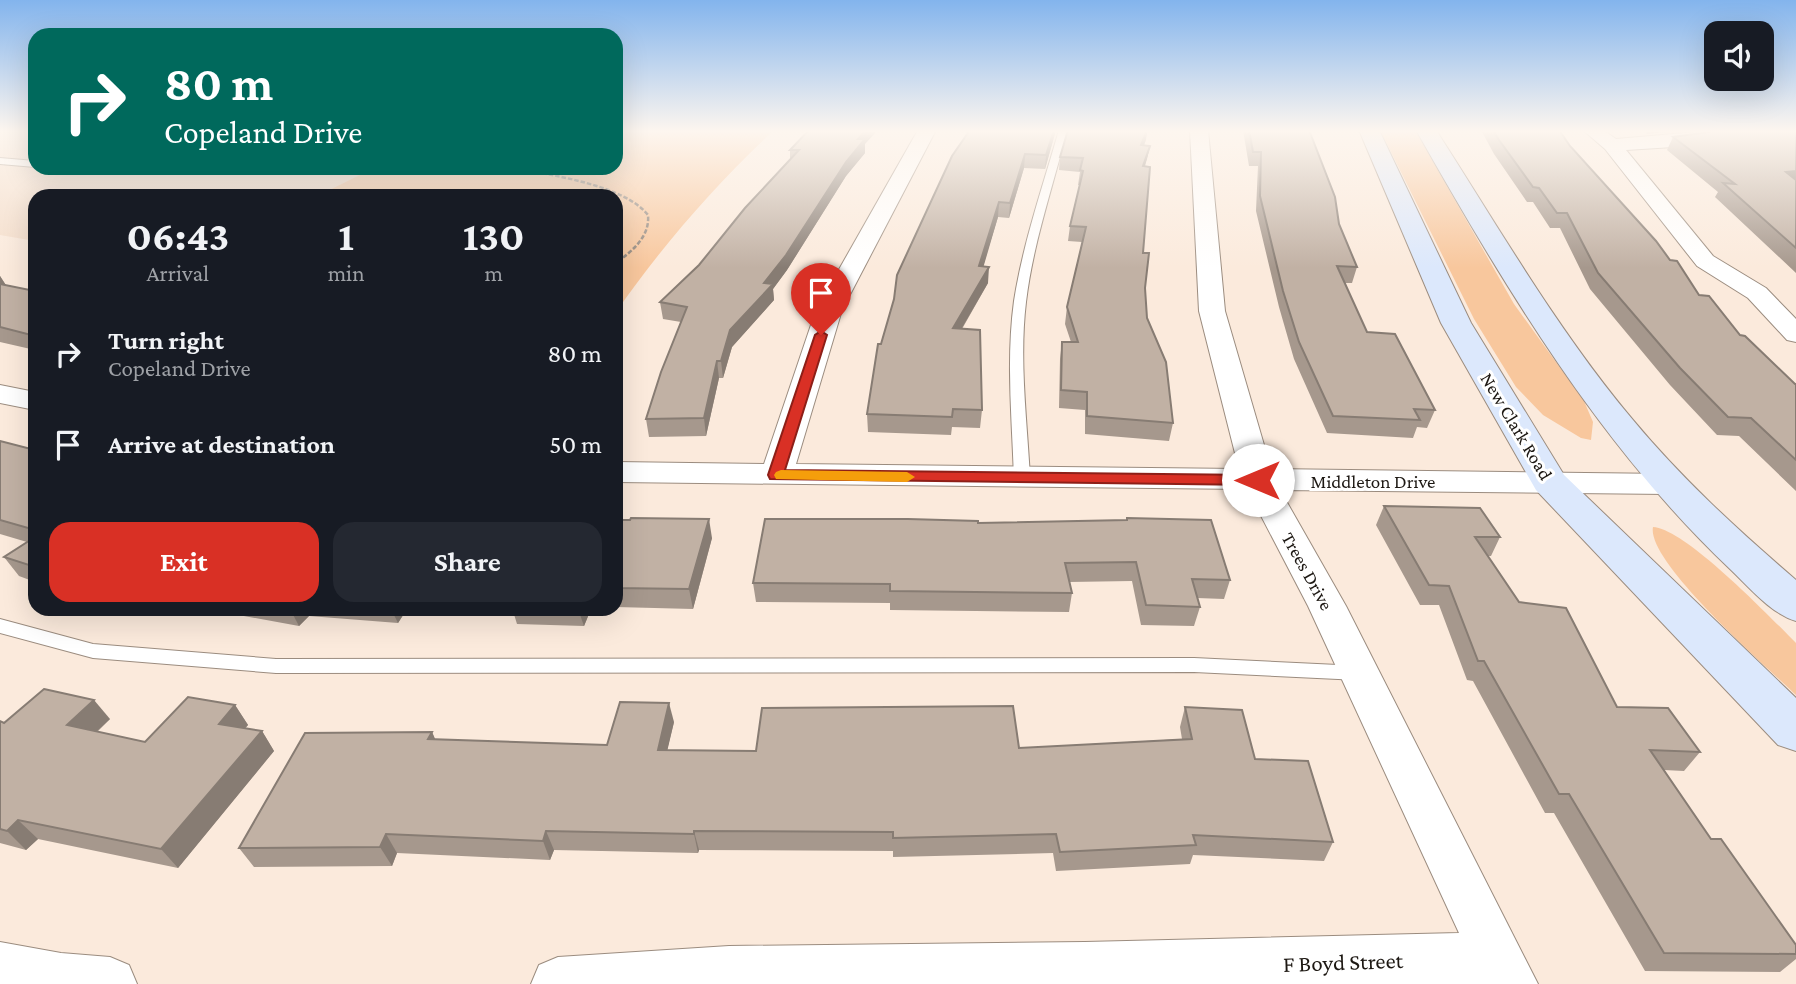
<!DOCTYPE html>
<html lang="en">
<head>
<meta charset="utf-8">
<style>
  body { margin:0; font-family:"Crimson Pro",serif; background:#242831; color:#f1f3f6; height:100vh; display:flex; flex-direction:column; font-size:26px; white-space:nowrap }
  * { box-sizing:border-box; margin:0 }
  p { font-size:23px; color:#9ea1a6 }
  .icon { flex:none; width:38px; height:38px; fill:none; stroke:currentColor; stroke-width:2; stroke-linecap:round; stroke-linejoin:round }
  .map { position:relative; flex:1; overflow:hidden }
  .sheet { position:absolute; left:28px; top:189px; width:595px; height:427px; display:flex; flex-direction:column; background:#171b24; border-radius:21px; box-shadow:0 7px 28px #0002 }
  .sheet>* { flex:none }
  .guide { position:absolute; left:28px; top:28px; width:595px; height:147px; border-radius:21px; box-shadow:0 7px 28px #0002; background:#00695c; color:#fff; overflow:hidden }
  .buttons { position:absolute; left:1704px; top:21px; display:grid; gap:14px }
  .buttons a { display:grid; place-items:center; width:70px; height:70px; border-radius:14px; background:#171b24; box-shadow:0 7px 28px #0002; font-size:35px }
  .pin { position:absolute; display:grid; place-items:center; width:60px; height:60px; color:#fff; margin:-72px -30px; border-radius:50% 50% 50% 0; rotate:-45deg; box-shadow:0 0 7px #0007 }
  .pin .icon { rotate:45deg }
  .me { position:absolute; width:77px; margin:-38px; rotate:270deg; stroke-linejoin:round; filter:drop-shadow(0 0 5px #0008) }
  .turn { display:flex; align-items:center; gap:24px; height:147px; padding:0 21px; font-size:32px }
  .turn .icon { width:91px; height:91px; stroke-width:2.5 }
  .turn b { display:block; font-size:49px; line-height:60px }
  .eta { display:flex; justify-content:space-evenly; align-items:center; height:119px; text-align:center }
  .eta b { font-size:42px; font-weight:700; line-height:49px }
  .button { display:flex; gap:14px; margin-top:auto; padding:14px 21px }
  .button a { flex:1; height:80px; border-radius:21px; background:#d93025; color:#fff; font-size:28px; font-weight:700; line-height:80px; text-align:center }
  .button a+a { background:#242831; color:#f1f3f6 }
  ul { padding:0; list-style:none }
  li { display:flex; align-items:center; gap:21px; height:91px; padding:0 21px }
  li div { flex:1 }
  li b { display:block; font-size:26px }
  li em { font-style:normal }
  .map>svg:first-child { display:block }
  .built { fill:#f4ddca }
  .green { fill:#f8c79d }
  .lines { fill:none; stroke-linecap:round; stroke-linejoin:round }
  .lane-casing { stroke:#9b8c7f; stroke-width:2 }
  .street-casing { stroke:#9b8c7f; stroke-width:2 }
  .secondary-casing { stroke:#9b8c7f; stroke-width:2 }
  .path { stroke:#92877d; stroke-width:2.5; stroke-dasharray:4.5 2; stroke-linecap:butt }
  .lane { fill:#fff; fill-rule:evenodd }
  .street { fill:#fff; fill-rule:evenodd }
  .secondary { fill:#dce8fc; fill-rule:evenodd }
  .wall { fill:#a6988d }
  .shaded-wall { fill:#877c73 }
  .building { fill:#c1b1a4; stroke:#877c73; stroke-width:2 }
  .route { fill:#d93025; stroke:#8d1f18; stroke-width:2 }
  .slow { fill:#f59e0b }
  .labels { text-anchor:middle; stroke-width:6; stroke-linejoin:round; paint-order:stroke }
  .street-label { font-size:19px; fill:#1d1813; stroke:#fff }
  .near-street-label { font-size:23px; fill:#1d1813; stroke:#fff }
</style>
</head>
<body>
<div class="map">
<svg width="1796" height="984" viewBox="0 0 1796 984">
  <rect width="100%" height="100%" fill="#fbeadc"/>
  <path class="built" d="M0,130H35V168H374L317,196H35V241L0,235Z"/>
  <g class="green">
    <path d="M616,130H774C715,185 662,246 616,312V196H317L374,168H616Z"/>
    <path d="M1380,130H1415L1514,304L1584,401L1593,422L1591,440L1581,438L1543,415L1516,387L1474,319Z"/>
    <path d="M1653,527C1686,529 1770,617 1796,643V695C1768,668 1646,562 1653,527Z"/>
  </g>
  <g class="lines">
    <g class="lane-casing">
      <g id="lane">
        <path d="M1059,130H1067C1053,187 1033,243 1026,302C1019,360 1027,420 1030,478L1022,483L1014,478C1012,419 1006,359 1014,301C1023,243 1043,186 1059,130Z"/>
        <path d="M0,158L35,161V167L0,164Z"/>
        <path d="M0,619L93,644L276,659L1194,658L1359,666L1366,668L1369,673L1366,678L1359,680L1194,672L276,673L93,658L0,633Z"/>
      </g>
    </g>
    <g class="street-casing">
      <g id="street">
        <path d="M918,130H936L842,310L796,464L1239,469L1199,311L1190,130H1208L1225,311L1271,469L1668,474L1680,477L1684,484L1680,491L1668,494L1280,490L1346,606L1538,984H531L539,965L558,957L729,946L1085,942L1459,933L1308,606L1247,489L616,482V462L764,464L816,310Z"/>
        <path d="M1583,130H1603L1616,139L1720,130H1765L1756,135L1689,146L1626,150L1713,256L1766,288L1796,319V342L1787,340L1748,298L1697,266L1605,149Z"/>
        <path d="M0,385L35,392V410L0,403Z"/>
        <path d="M0,942L61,953L110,957L129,965L137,984H0Z"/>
      </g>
    </g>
    <g class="secondary-casing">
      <g id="secondary">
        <path d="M1359,130H1379L1471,323L1564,475L1796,698V751L1778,745L1536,490L1441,323Z"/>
        <path d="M1416,130H1436C1499,228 1558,331 1633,420C1682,479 1738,530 1796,580V621C1770,613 1750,588 1730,569C1598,444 1505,287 1416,130Z"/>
      </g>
    </g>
    <path class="path" d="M517,168C554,176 624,185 648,215C650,237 632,251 616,263"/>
    <use href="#lane" class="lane"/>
    <use href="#street" class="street"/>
    <use href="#secondary" class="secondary"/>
  </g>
  <g class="wall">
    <path d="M969,130H1056L1045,169L1024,168L1009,218L998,217L983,266L988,283L962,329L982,410L980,428L952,427L951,435L868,432L867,414L881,344Z"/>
    <path d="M1068,130H1148L1144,145L1150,146L1145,166L1143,253L1147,318L1173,423L1169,441L1085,434V410L1059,408L1060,359L1062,342H1071L1065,324L1067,307L1082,242L1068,241L1070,226L1080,185H1078L1080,172L1059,170L1060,157Z"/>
    <path d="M1243,130H1309L1339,224L1357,267L1352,283H1345L1367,332L1435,410L1427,428L1417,427L1413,438L1327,433L1294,359L1279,307L1256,211L1258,166H1249Z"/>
    <path d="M1481,130H1559L1570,146L1699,295L1740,335L1795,384H1796V491L1739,436L1717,435L1670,385L1590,289L1560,228H1550L1533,202H1527L1494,154Z"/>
    <path d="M1796,130V273L1715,197L1718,192L1667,150L1673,137Z"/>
    <path d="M865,144V153L846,176L787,270L773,289L774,300L732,347L723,378H719L706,436L649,437L646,419L681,322L663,319L660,302L699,265L790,159V150Z"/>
    <path d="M0,276L6,285L35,291V350L0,342Z"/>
    <path d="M0,441L35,450V582L19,576L4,557L27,542L0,534Z"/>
    <path d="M1384,506L1500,537L1491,556H1488L1519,602L1617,707L1700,752L1684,771L1664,770L1711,839L1796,945V959L1780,972L1645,971L1554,813H1545L1473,681L1467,680L1439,605H1420L1376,525Z"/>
    <path d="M1127,518L1230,580L1224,599L1197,598L1200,607L1194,626L1141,625L1132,581L1069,582L1072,593L1069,612L890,610V603L756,602L753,583L978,523L1126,520Z"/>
    <path d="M616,520L712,538L693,609L616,607Z"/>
    <path d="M206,609H407L398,623L309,616L299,626Z"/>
    <path d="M493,609H591L584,626L517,624L513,611Z"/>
    <path d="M235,705L248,725L245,728L262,731L274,751L178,868L38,839L26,850L0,843V721L4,723L110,719L97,732L145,742Z"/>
    <path d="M1185,707L1255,759L1333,842L1324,861L1193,855L1190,864L1056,871L1053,853L893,857V851L699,850L698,853L554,850L550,860L397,853L392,866L254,867L239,848L432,732L435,740L607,745L674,722L667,750L756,751L1019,748L1182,739L1180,727Z"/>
  </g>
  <g class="shaded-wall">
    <path d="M866,130H878L865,144V153L846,176L787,270L773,289L774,300L732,347L723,378L721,361L730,330L764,283L858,139Z"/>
    <path d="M1054,130H1056L1045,169L1046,155Z"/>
    <path d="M1147,130L1146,140L1139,158L1141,145Z"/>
    <path d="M1648,130H1691L1646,134Z"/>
    <path d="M1150,146L1147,159L1140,180L1143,166Z"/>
    <path d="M1025,154L1024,168L1009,218L1010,203Z"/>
    <path d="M1796,171V184L1786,172Z"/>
    <path d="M999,202L998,217L979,282V266Z"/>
    <path d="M989,267L988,283L952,345L953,328Z"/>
    <path d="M0,276L10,292L0,296Z"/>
    <path d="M717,361L719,378L706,436L704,418Z"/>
    <path d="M709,519L712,538L693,609L689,589Z"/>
    <path d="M290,609H306L309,616L299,626Z"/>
    <path d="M391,609H407L398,623Z"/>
    <path d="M578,609H591L584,626Z"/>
    <path d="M94,700L110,719L83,744L67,725Z"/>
    <path d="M669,703L674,722L663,769L658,750Z"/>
    <path d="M235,705L248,725L232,743L219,724Z"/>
    <path d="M262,731L274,751L178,868L161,849Z"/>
    <path d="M432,732L441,752L428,739Z"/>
    <path d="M18,820L38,839L26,850L7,831Z"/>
    <path d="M546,831L554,850L550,860L543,841Z"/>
    <path d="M694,831L699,850L698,853L694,834Z"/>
    <path d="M386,834L397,853L392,866L380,847Z"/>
  </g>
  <g class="building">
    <path d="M809,130H866L858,139H865L846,162L786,255L764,283L773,284L730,330L721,361H717L704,418L646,419L661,372L687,307L660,302L699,265L745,208L799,150H790Z"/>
    <path d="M970,130H1054L1046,155L1025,154L1010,203L999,202L979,266L989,267L953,328L980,330L982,410L953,409L952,417L867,414L878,344H881L894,299L897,275L952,156Z"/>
    <path d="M1068,130H1147L1141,145L1150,146L1143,166L1150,167L1143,253H1149L1145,288L1147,318L1166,362L1173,423L1087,416V392L1061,390L1062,342H1078L1067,307L1086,227L1070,226L1083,171L1080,170L1083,158L1060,157Z"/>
    <path d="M1249,130H1309L1335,197L1339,224L1357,267L1337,266L1367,332L1395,334L1435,410L1414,409L1420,420L1333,416L1299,342L1283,291L1260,196L1261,152H1253Z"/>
    <path d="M1493,130H1559L1570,146L1656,241L1670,260L1677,261L1699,295L1709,296L1740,335L1745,336L1795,384H1796V460L1751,418L1728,417L1680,368L1598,273L1567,213H1557L1539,188L1533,187L1499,140Z"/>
    <path d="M1723,130H1796V171L1786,172L1796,180V248L1723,183L1735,184L1673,137Z"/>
    <path d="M0,284L35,291V336L0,327Z"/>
    <path d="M0,441L35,450V530L0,520Z"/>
    <path d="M1384,506L1480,508L1500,537H1475L1519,602L1566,608L1617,707L1668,708L1700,752L1650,750L1711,839H1721L1796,945V954L1664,953L1569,794H1559L1484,661H1478L1449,586L1429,585Z"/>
    <path d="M631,518L709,519L689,589L616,588V520H630Z"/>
    <path d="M1127,518L1211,520L1230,580L1192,579L1200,607L1146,605L1136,562L1065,563L1072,593L890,591V584L753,583L765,519H908L978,521V523L1127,520Z"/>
    <path d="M35,537V567L4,557Z"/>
    <path d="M44,689L94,700L67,725L145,742L188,697L235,705L219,724L262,731L161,849L18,820L7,831L0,829V721L4,723Z"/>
    <path d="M620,702L669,703L658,750L756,751L762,708L1013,706L1019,748L1192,739L1185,707L1242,710L1255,759L1308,761L1333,842L1193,835L1196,845L1060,852L1056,834L893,838V832L694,831V834L546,831L543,841L386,834L380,847L239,848L305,733L432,732L428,739L607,745Z"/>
  </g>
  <linearGradient id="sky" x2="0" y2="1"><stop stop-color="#83b4ed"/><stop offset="0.49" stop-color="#fdf6ef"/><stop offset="1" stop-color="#fdf6ef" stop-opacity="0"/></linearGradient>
  <rect width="1796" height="268" fill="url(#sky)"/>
  <path class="route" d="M821,331L827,335L785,470L1258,475L1266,480L1258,485L770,479L768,475L815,335Z"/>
  <path class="slow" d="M781,470L907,472L915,477L907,482L776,479L774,475L776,472Z"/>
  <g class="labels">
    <g class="street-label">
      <text transform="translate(1517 426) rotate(59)" y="7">New Clark Road</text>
      <text x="1373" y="488">Middleton Drive</text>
      <text transform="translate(1308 571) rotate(61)" y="7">Trees Drive</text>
    </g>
    <g class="near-street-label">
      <text transform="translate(1343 962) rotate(-2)" y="8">F Boyd Street</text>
    </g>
  </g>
</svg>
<div class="buttons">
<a><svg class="icon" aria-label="sound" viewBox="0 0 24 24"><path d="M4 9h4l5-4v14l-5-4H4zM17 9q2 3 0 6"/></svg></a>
</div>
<div class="pin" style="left:821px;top:335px;background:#d93025"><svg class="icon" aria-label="arrive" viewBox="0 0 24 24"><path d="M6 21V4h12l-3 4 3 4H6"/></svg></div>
<svg class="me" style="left:1258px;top:480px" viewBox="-20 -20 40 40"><circle r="19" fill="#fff"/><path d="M0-13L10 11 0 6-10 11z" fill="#d93025"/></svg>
<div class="guide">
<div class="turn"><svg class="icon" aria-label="right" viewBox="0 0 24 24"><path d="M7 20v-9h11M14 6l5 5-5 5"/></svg><div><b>80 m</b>Copeland Drive</div></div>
</div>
<section class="sheet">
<div class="eta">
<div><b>06:43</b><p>Arrival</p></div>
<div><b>1</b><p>min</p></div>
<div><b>130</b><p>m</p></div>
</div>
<ul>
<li><svg class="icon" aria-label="right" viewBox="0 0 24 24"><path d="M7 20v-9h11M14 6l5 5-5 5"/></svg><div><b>Turn right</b><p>Copeland Drive</p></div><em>80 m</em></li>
<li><svg class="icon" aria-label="arrive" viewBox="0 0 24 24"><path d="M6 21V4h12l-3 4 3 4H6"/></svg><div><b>Arrive at destination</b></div><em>50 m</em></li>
</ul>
<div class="button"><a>Exit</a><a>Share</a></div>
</section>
</div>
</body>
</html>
